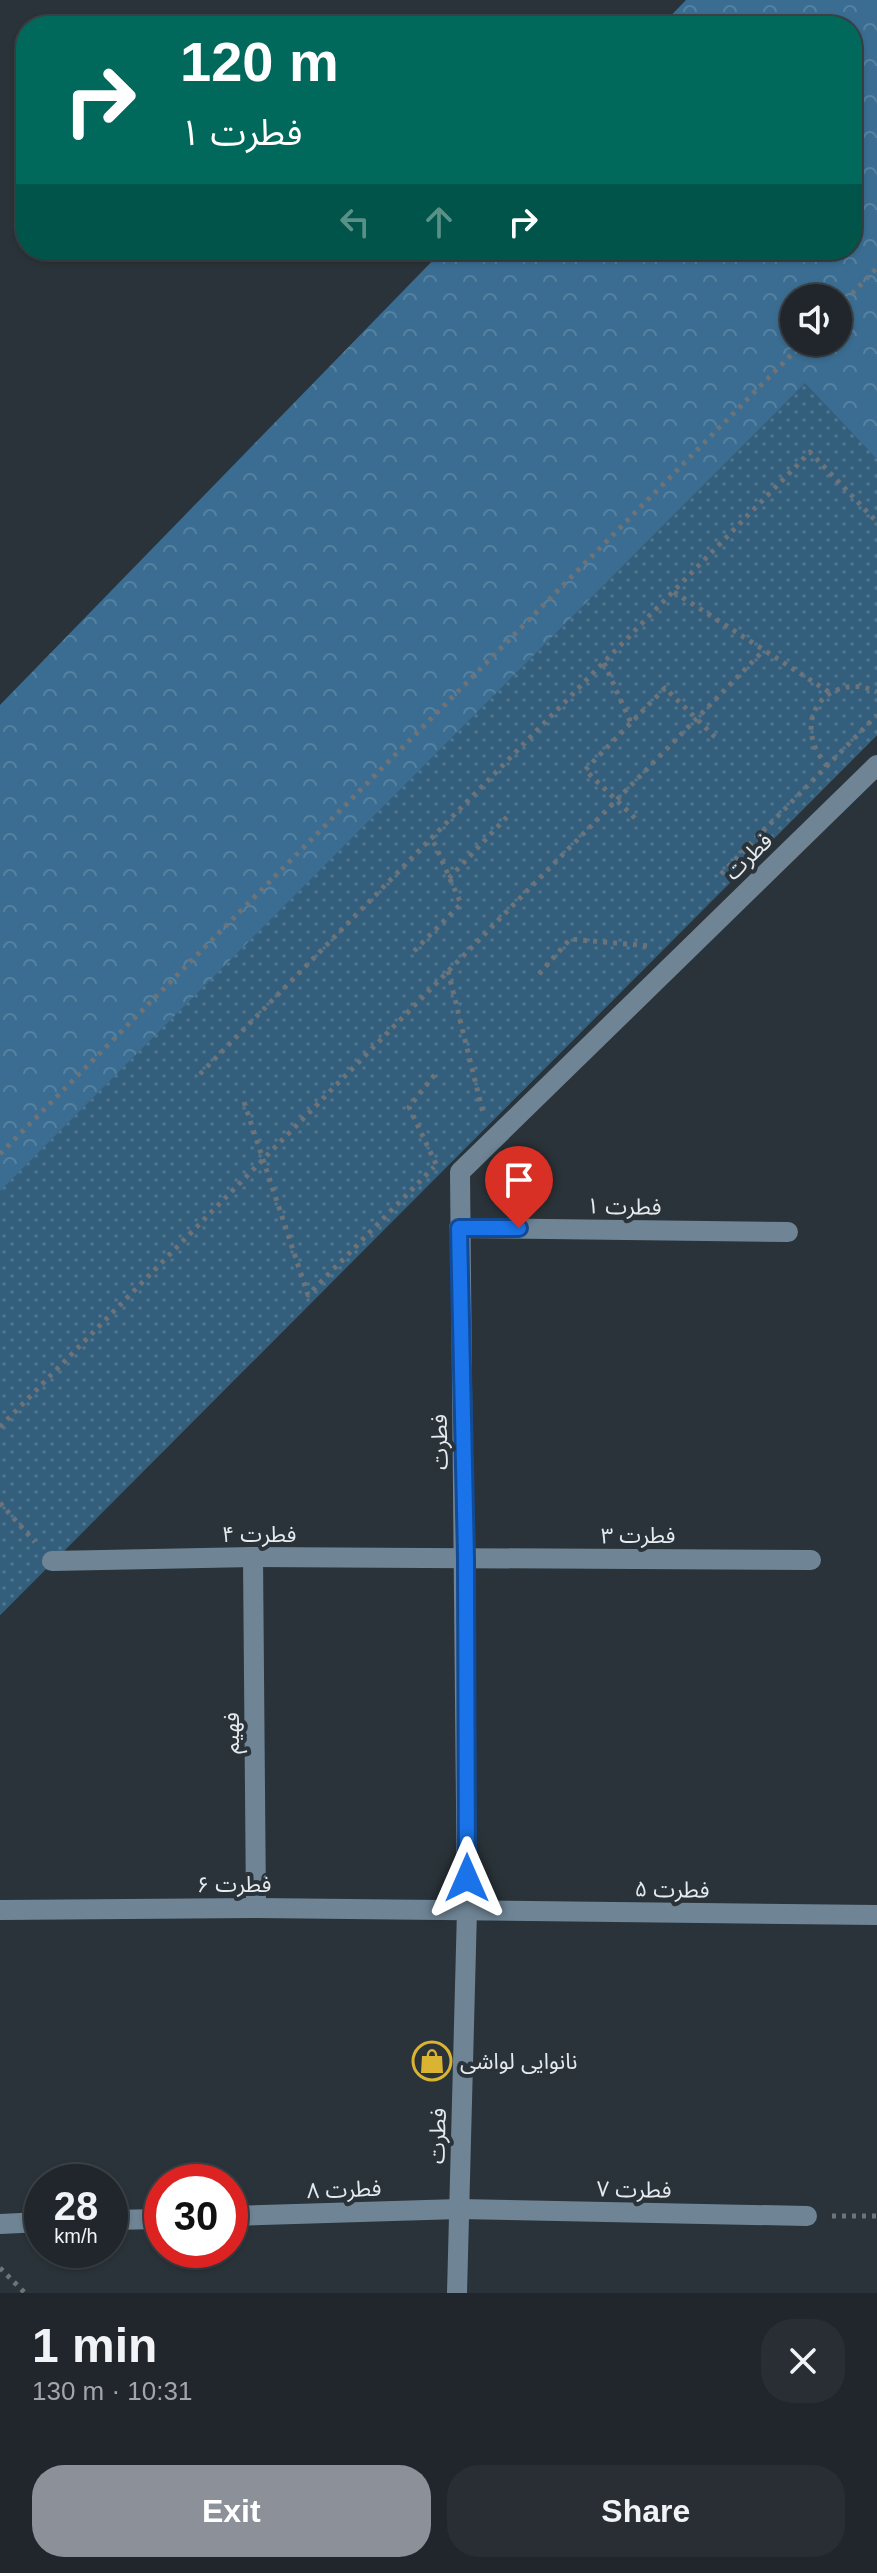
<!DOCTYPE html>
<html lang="en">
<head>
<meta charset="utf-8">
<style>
  body { margin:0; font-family:Arial,"Noto Sans Arabic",sans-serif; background:#282e33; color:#f1f3f6; height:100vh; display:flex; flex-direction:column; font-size:30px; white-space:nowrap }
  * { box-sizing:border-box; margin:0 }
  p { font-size:26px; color:#a2a5a9 }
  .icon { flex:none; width:44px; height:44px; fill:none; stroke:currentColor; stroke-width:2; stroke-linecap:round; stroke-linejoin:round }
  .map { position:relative; height:2293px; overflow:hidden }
  .side { display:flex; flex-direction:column; background:#20262b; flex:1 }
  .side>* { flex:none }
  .banner { position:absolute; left:16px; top:16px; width:846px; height:244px; border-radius:32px; box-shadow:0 2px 6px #0004,0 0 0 2px #3d4347; background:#00695c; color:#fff; overflow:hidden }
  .controls { position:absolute; left:780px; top:284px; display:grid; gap:16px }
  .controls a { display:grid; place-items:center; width:72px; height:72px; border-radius:50%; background:#20262b; box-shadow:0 2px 6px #0004,0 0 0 2px #3d4347; font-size:40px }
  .speed { position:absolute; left:24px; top:2164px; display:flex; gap:16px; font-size:40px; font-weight:700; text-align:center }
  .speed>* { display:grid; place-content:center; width:104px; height:104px; border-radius:50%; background:#20262b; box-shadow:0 2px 6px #0004,0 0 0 2px #3d4347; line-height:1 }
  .speed small { font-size:20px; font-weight:400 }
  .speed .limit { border:12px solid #d22; background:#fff; color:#111 }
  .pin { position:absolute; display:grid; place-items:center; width:68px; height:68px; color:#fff; margin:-82px -34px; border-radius:50% 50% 50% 0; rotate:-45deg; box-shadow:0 0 8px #0007 }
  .pin .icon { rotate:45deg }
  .me { position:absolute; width:88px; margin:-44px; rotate:0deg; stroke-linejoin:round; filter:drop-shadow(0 0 6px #0008) }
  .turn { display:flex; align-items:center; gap:28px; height:168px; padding:0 32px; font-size:36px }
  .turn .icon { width:104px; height:104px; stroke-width:2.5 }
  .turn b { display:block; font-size:56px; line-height:68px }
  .lanes { display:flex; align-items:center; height:76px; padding:0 32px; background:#0003; justify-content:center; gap:40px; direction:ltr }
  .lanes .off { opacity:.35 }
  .round { display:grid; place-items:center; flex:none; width:84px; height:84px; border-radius:32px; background:#282e33 }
  .overview { display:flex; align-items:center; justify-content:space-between; height:136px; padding:0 32px }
  h1 { font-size:48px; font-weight:800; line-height:60px }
  .button { display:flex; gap:16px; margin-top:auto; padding:16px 32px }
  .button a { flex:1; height:92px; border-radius:32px; background:#8c9099; color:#fff; font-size:32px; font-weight:800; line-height:92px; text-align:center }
  .button a+a { background:#282e33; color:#f1f3f6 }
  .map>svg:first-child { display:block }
  .forest { fill:url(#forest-crowns); fill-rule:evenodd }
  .park { fill:url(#park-dots) }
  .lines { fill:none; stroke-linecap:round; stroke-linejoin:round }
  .path { stroke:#6c7379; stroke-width:5; stroke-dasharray:4 6; stroke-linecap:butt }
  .minor { stroke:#6f8596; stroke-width:20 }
  .route-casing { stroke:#114b97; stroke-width:20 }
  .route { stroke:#1a73e8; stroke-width:14 }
  .labels { text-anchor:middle; stroke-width:8; stroke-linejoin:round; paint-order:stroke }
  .street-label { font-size:22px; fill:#e5eaee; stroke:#2a3339 }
  .poi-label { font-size:22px; fill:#e5eaee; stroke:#2a3339; text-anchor:start }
</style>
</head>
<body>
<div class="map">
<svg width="877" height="2293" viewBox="0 0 877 2293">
  <defs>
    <pattern id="forest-crowns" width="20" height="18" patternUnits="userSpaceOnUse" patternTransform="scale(2)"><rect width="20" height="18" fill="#3a6d91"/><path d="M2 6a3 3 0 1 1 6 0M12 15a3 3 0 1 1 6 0" fill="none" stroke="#5682a1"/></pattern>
    <pattern id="park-dots" width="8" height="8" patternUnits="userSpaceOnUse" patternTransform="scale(2)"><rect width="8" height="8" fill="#335e7c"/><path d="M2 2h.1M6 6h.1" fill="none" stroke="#50758f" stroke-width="1.8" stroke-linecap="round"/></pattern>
  </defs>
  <rect width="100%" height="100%" fill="#2a3339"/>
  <path class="forest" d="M686,0H877V735L0,1615V705L443,250H852V26H661ZM794,298H838V342H794Z"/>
  <path class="park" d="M805,383L877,459V735L0,1615V1191Z"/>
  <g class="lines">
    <g class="path">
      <path d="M838,308L877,268"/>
      <path d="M674,592L829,692"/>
      <path d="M604,663L631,723"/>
      <path d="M827,766C823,760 816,752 814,744C800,703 840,674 877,692"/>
      <path d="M635,818L585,770L665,688L715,737"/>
      <path d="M721,874L877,715"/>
      <path d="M449,878L507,817"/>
      <path d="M414,951L461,904L432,838"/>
      <path d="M448,971L483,1113"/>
      <path d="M539,974L570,939L650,946"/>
      <path d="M200,1074L810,452L877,522"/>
      <path d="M244,1102L308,1295L434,1167"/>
      <path d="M0,1154L804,342"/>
      <path d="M436,1164L409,1107L436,1073"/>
      <path d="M0,1427L764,650"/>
      <path d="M0,1503L35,1542"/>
      <path d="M832,2216H877"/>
      <path d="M0,2268L25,2293"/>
    </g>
    <g class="minor">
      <path d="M459,1228L788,1232"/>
      <path d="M253,1557L256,1908"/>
      <path d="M52,1561L253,1557L811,1560"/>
      <path d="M0,1910L256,1908L877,1915"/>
      <path d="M230,2216L459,2209L807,2216"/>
      <path d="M110,2220L162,2219"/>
      <path d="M0,2224L42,2222"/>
      <path d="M457,2293L467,1910L460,1172L877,765"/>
    </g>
  </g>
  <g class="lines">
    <g class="route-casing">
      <path id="route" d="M467,1878L466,1559L459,1228H519"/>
    </g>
    <use href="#route" class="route"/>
  </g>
  <defs>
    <g id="shop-ring" transform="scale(2)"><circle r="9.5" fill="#2a3339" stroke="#dab333" stroke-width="1.5"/><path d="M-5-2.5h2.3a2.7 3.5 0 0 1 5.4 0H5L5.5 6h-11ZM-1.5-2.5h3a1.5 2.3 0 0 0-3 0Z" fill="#dab333"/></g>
  </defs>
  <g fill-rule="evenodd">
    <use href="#shop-ring" x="432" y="2061"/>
  </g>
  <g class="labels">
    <g class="street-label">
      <text transform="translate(748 856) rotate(-44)" y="8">فطرت</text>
      <text transform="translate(624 1206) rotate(1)" y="8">فطرت ۱</text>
      <text transform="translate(439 1442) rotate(-91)" y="8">فطرت</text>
      <text x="259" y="1542">فطرت ۴</text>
      <text x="638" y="1543">فطرت ۳</text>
      <text transform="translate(231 1733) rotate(-90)" y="8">فهیم</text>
      <text x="234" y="1892">فطرت ۶</text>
      <text transform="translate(672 1889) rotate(1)" y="8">فطرت ۵</text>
      <text transform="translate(437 2136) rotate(-88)" y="8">فطرت</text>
      <text transform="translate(344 2189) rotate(-2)" y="8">فطرت ۸</text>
      <text transform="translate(634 2189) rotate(1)" y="8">فطرت ۷</text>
    </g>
    <g class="poi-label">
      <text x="460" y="2069">نانوایی لواشی</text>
    </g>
  </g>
</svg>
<div class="controls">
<a><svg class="icon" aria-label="sound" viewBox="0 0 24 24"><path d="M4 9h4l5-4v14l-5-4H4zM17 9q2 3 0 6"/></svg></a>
</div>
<div class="speed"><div>28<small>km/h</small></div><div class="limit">30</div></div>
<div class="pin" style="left:519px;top:1228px;background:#d93025"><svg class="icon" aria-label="arrive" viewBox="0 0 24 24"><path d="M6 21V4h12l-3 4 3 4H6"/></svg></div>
<svg class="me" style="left:467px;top:1878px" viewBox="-20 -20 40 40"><path d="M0-17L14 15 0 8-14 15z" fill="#1a73e8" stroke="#fff" stroke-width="4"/></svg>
<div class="banner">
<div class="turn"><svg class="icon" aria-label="right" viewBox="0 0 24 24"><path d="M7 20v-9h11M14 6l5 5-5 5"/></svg><div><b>120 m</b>فطرت ۱</div></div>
<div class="lanes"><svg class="icon off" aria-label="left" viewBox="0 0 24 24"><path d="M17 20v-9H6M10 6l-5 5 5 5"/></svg><svg class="icon off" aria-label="ahead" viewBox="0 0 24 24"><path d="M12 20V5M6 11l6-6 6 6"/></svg><svg class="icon" aria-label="right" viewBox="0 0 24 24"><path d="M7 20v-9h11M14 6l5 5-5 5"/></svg></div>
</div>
</div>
<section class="side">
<div class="overview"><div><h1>1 min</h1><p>130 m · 10:31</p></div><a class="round"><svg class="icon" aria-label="close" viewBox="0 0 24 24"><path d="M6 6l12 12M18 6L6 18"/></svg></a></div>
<div class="button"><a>Exit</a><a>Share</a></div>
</section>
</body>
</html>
